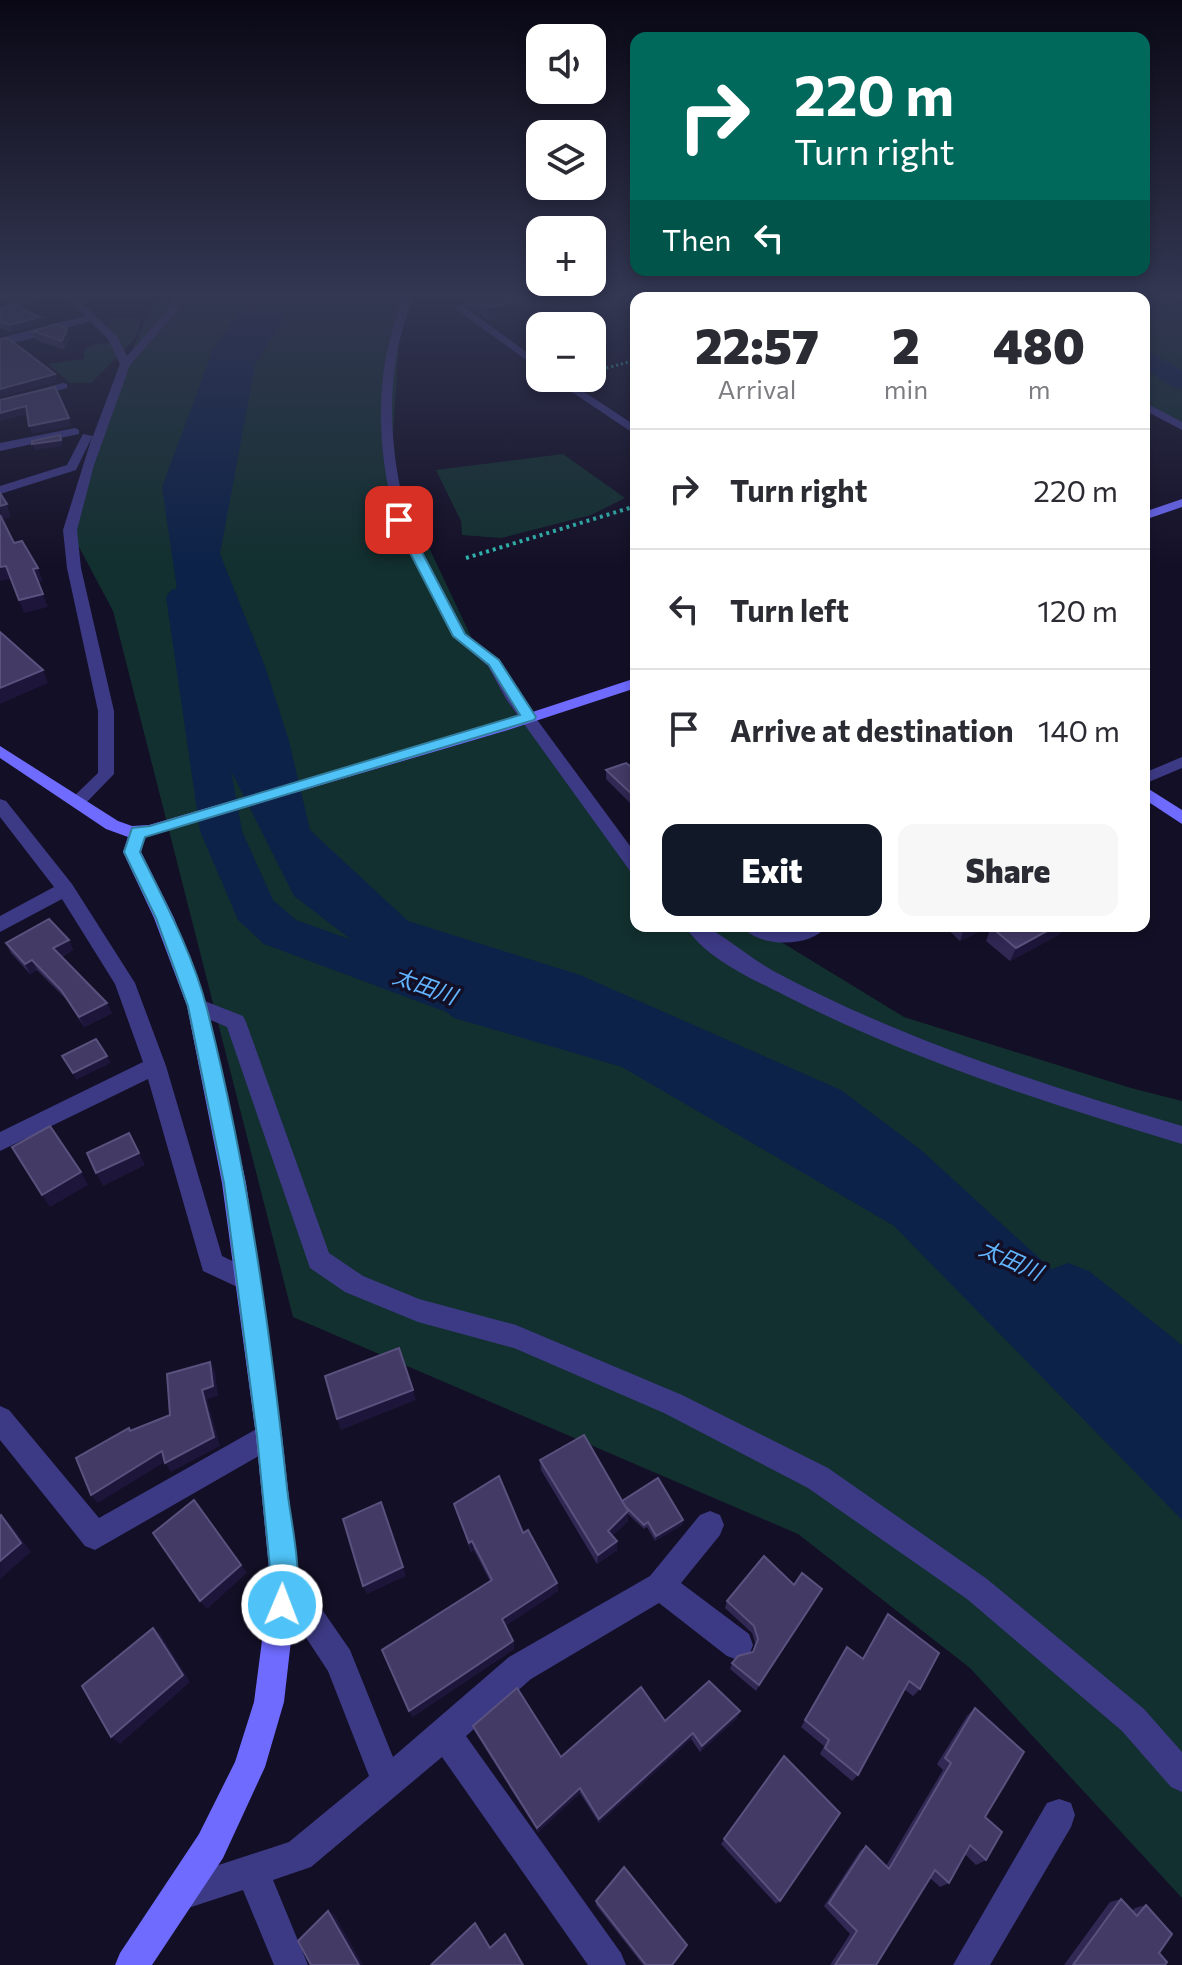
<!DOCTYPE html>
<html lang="en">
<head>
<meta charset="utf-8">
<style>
  body { margin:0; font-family:Commissioner,"Noto Sans JP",sans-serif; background:#f7f7f7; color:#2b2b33; height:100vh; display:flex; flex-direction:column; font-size:30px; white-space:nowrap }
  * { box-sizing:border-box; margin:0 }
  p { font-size:26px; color:#7c7c81 }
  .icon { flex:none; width:44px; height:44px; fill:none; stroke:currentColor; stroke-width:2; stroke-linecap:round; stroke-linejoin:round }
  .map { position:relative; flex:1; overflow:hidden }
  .side { position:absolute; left:630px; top:292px; width:520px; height:640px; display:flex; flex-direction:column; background:#fff; border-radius:16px; box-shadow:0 4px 12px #0003 }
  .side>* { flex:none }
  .guide { position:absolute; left:630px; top:32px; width:520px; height:244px; border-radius:16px; box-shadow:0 4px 12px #0003; background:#00695c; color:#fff; overflow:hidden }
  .fabs { position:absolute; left:526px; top:24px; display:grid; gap:16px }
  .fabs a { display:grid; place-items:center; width:80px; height:80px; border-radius:16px; background:#fff; box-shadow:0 4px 12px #0003; font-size:40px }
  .pin { position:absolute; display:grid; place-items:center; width:68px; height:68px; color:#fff; margin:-34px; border-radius:16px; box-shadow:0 4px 12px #0006 }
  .me { position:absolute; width:88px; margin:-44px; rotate:1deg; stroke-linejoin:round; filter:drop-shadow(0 0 6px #0008) }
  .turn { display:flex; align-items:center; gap:28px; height:168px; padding:0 32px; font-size:36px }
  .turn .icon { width:104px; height:104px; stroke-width:2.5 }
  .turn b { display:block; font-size:56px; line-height:68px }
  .then { display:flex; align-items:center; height:76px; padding:0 32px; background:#0003; gap:16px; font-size:30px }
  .eta { display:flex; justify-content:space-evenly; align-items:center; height:136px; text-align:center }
  .eta b { font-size:48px; font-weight:800; line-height:56px }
  .cta { display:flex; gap:16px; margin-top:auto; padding:16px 32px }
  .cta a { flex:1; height:92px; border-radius:16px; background:#111827; color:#fff; font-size:32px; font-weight:800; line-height:92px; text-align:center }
  .cta a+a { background:#f7f7f7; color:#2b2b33 }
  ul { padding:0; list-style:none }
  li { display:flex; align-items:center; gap:24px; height:120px; padding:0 32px; border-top:2px solid #e1e1e2 }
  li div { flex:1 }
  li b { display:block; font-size:30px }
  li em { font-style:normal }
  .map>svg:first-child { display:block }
  .green { fill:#12302f }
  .water { fill:#0c2248 }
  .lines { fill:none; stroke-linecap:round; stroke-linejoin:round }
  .river { fill:#0c2248; fill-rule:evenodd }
  .path-far1 { stroke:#2fb8b0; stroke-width:3; stroke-dasharray:2 3; stroke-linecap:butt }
  .path { stroke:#2fb8b0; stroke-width:4; stroke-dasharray:3 4; stroke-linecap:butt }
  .street { fill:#3d3a85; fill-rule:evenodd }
  .secondary { fill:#6f6bff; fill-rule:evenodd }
  .wall { fill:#312854 }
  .shaded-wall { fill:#1d163a }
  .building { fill:#433a66; stroke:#5a527e; stroke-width:2 }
  .route { fill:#4fc3f7; stroke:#337fa1; stroke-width:2 }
  .labels { text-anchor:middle; stroke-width:7; stroke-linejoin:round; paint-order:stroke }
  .water-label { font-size:22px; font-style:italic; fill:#62b6ff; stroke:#130f26 }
</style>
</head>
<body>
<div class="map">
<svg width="1182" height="1965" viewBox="0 0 1182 1965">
  <rect width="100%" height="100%" fill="#130f26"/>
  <g class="green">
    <path d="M158,293H402L391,467L482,660L494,663L619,843L636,853V926H755L904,1017L1131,1088L1182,1101V1898L970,1668L798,1534L293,1317L113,611L70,530L117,383Z"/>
    <path d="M943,293H1182V424L1144,403V298H954Z"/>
    <path d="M114,318L141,319L138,333L132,342L91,383H70L48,364L84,359L85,350L92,345L109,343L106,332L109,321Z"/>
    <path d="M563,454L625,498L591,515L501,538L462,535L461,521L436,470Z"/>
  </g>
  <path class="water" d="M288,293H315L296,297L255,365L220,554L266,669L289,741L310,830L408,921L580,975L841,1090L921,1150L1118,1330L1182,1397V1520L894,1226L622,1067L454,1018L294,896L224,757L181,617L162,487L212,352L243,305Z"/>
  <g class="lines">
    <g class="river">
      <path d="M1012,293H1043L1048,298H1015Z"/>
      <path d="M1144,349L1182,370V389L1173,387L1144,368Z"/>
      <path d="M183,587L195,590L200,597L242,831L273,900L296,920L472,983L479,996L472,1009L455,1014L438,1009L264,944L238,920L200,831L166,597L171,590Z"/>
      <path d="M1068,1263L1089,1271L1182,1345V1419L1160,1411L1130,1378L1047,1309L1038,1290L1047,1271Z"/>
    </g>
    <g class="path-far1">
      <path d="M888,298L908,293"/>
      <path d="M592,372L636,360"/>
    </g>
    <path class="path" d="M466,558L636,506"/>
    <g class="street">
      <path d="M37,293H50L0,314V308Z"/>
      <path d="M61,293H71L117,336L127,356L167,311L177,293H187L174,314L130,365L94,465L77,530L81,568L114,711V774L83,806L77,808L68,802L98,773V711L67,568L63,530L92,437L76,470L0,494V486L67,465L83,434L93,436L120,364L108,339L90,321L22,341L0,344V338L85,316Z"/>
      <path d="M403,293H413C409,311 402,329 398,347C387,401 392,463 407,515L406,520L466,634L499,660L521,698L636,854V873L630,871L506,699L488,666L453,636L392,520L395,515C380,463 376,401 388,347C392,329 399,311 403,293Z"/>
      <path d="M514,293H532L466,308L540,362V370L453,307Z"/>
      <path d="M940,293H952L961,298H948Z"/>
      <path d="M551,378H563L636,426V435Z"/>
      <path d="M63,383L67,384V388L0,406V400Z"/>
      <path d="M1144,402L1182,422V430L1144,410Z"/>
      <path d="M75,428L79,430V434L0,451V443Z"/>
      <path d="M1182,757V768L1144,784V773Z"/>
      <path d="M0,799L6,801L72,884L135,983L166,1066L222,1256L255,1272L258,1280L255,1288L246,1291L203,1271L148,1079L0,1151V1132L143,1062L115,984L62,899L0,932V916L54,887L0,817Z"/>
      <path d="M685,926C693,926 703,924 709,928C734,943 754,961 781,975C909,1042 1044,1085 1182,1126V1144C1046,1103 911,1060 784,995C752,979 705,958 685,926Z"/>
      <path d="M742,926L784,928L827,926C811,948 758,948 742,926Z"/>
      <path d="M197,998L243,1016L246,1022L329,1253L363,1276L419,1299L516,1325L682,1395L828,1468L987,1579L1144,1709L1182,1752V1792L1171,1787L1122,1731L967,1599L808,1488L664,1413L514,1348L418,1322L345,1292L310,1268L227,1027L190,1011L187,1006L190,1001Z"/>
      <path d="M0,1406L9,1410L99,1518L260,1427L269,1423L278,1427L282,1436L278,1445L95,1550L85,1546L0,1440Z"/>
      <path d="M710,1511L720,1515L724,1525L720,1535L681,1583L749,1634L753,1645L749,1656L738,1660L727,1656L659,1603L531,1679L466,1736L621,1953L626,1965H588L442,1757L311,1867L273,1880L308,1965H274L243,1890L179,1911L167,1906L162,1894L167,1882L289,1842L369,1776L328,1671L274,1589L270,1579L274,1569L284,1565L294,1569L350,1650L393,1757L509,1657L650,1576L700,1515Z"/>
      <path d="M1059,1799L1071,1803L1075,1815L1071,1827L990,1965H953L1047,1803Z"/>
    </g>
    <g class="secondary">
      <path d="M1182,499V507L1144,520V512Z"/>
      <path d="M636,678V688L508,730L145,837L141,852L174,918L207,1006L246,1183L282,1436L298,1579L284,1702L265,1767L223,1858L152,1965H115L120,1953L199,1834L235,1762L254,1702L270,1579L256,1436L222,1183L187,1006L154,918L123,852L128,837L106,829L0,758V746L118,821L132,826L149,825L496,724Z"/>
      <path d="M1144,786L1182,810V824L1144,799Z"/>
    </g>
  </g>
  <g class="wall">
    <path d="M77,293H121L86,301Z"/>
    <path d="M458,293H599L529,308V312L488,321L473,309L472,299L469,300Z"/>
    <path d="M0,309L40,317L42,324L12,332L0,328Z"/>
    <path d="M67,329L70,338L65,350L36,340L33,331Z"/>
    <path d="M636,764V809L606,779V770L630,766Z"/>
    <path d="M944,926H983L982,930L960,941Z"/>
    <path d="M991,927L1060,934L1010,961L986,941Z"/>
    <path d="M69,940L73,950L61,957L112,1013L84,1027L66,999L37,970L30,974L11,953L6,943Z"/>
    <path d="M540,1460L622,1501L683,1520L682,1525L655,1541L647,1527L644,1529L628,1514V1521L612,1536L617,1541V1550L597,1564L541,1470Z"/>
    <path d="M454,1504L523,1533L557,1583L558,1591L505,1626L513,1641L514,1649L412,1717L490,1581L474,1550L471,1552Z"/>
    <path d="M794,1585L818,1596L756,1691L730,1669L732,1663L753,1652L756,1646L752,1633L725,1608L727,1601Z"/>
    <path d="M888,1614L920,1689L913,1696L904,1689L858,1775L852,1781L820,1754L824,1746L801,1727L847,1647L862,1659Z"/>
    <path d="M975,1708L985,1817L986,1860L976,1865L965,1854L949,1883L940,1887L930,1878L876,1965H830L850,1934L824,1906L860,1851L866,1846L886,1866L943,1770L937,1764L967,1716Z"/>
    <path d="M740,1711L737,1718L700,1752L691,1739L599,1823L580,1793L538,1832L475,1732L473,1726L561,1757L665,1721Z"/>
    <path d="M784,1756L780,1901L776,1904L721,1844Z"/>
    <path d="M1121,1899L1132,1911L1135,1908L1146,1905L1159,1953L1165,1965H1064L1110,1902Z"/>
    <path d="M596,1901L672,1965H643L596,1905Z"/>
  </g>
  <g class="shaded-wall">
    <path d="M13,293H32L0,305V298Z"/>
    <path d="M89,293H121L86,301L84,294Z"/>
    <path d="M468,293H502L472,297V299L469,300Z"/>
    <path d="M540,293H599L529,308V312L488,321V308L525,296Z"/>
    <path d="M40,317L42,324L12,332L10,325Z"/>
    <path d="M67,329L70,338L65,350L62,341Z"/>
    <path d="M55,374L57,382L0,397V389Z"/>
    <path d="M26,406L28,414L0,421V413Z"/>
    <path d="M69,418L71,426L32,434L29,426Z"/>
    <path d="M61,440L63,446L35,450L32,444Z"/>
    <path d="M7,504L11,517L1,519L0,506Z"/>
    <path d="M6,566L11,579L0,581V567Z"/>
    <path d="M38,568L43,581L38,582L33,569Z"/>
    <path d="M43,594L48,607L24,613L19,600Z"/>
    <path d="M43,670L48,683L0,704V688Z"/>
    <path d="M970,926H983L982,930L960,941L964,929Z"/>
    <path d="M1056,926H1063L1060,934L1010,961L1016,948Z"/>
    <path d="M69,940L73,950L58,958L53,948Z"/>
    <path d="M32,960L37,970L30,974L25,964Z"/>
    <path d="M107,1003L112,1013L84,1027L79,1017Z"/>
    <path d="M107,1056L111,1063L76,1080L73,1073Z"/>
    <path d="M139,1153L145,1165L103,1186L96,1173Z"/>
    <path d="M81,1172L88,1185L50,1207L42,1195Z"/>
    <path d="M210,1362L215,1371L218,1396L207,1399L220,1446L171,1472L165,1463L202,1390Z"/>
    <path d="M413,1390L416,1400L341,1430L337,1419Z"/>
    <path d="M162,1451L168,1460L98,1503L91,1495Z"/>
    <path d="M384,1511L406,1576L367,1594L363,1586Z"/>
    <path d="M628,1511V1521L608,1540V1531Z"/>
    <path d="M1,1515L11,1525L31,1552L0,1579Z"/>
    <path d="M683,1520L682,1525L655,1541L656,1536Z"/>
    <path d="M472,1541L474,1550L471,1552L469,1543Z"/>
    <path d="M617,1541V1550L597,1564L598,1555Z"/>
    <path d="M241,1565L247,1573L207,1609L200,1601Z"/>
    <path d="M557,1583L558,1591L504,1627L502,1619Z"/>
    <path d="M822,1589L818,1596L756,1691L759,1685Z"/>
    <path d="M153,1628L161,1635L190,1682L120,1744L111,1737Z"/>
    <path d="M513,1641L514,1649L412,1717L409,1711Z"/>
    <path d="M740,1711L737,1718L700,1752L702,1746Z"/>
    <path d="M693,1733L691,1739L599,1823V1819Z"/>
    <path d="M580,1788V1793L538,1832L537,1828Z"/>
    <path d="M328,1911L334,1914L363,1965H359Z"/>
  </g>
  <g class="building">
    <path d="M0,293H13L0,298Z"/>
    <path d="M490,293H540L525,296L529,299L488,308L472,297Z"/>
    <path d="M13,304L40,317L10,325L0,322V309Z"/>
    <path d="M57,324L67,329L62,341L33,331Z"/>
    <path d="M0,339H9L55,374L0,389Z"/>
    <path d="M55,387L69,418L29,426L26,406L0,413V400Z"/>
    <path d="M60,435L61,440L32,444V441Z"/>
    <path d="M0,493L7,504L0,506Z"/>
    <path d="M0,515L14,543L22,541L38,568L33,569L43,594L19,600L6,566L0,567Z"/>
    <path d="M0,632L43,670L0,688Z"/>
    <path d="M626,763L630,766L636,764V798L606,770Z"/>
    <path d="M49,919L69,940L53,948L107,1003L79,1017L61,990L32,960L25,964L6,943Z"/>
    <path d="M994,926H1056L1016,948L991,927Z"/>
    <path d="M96,1039L107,1056L73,1073L62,1056Z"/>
    <path d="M50,1126L81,1172L42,1195L12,1147Z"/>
    <path d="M129,1133L139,1153L96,1173L87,1153Z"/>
    <path d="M399,1348L413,1390L337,1419L325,1376Z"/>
    <path d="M210,1362L213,1386L202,1390L214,1437L165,1463L162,1451L91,1495L76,1458L129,1428L130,1431L170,1415L167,1374Z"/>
    <path d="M584,1435L628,1511L608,1531L617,1541L598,1555L540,1460Z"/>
    <path d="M499,1476L523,1533L528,1530L557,1583L502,1619L513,1641L409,1711L382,1650L492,1580L472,1541L469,1543L454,1504Z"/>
    <path d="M658,1478L683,1520L656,1536L648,1522L644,1525L626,1507L622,1501Z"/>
    <path d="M194,1500L241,1565L200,1601L153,1533Z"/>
    <path d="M381,1502L403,1567L363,1586L343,1519Z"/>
    <path d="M1,1515L21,1543L0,1561V1516Z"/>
    <path d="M764,1556L794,1585L802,1573L822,1589L759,1685L732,1663L738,1656L753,1652L758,1639L754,1626L727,1601Z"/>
    <path d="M888,1614L939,1653L920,1689L909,1681L858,1775L825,1748L829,1740L805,1720L847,1647L863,1659Z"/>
    <path d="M153,1628L183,1675L111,1737L82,1686Z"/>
    <path d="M709,1681L740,1711L702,1746L693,1733L599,1819L580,1788L537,1828L473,1726L517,1688L561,1757L641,1687L665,1721Z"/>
    <path d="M975,1708L1024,1752L985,1817L1002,1832L986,1860L970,1845L949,1883L935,1870L876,1965H835L857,1931L829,1903L866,1846L889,1869L951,1763L945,1758Z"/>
    <path d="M784,1756L840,1813L780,1901L724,1839Z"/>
    <path d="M624,1867L687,1945L672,1965H646L596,1901Z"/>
    <path d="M1121,1899L1137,1916L1146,1905L1172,1934L1159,1953L1167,1962L1165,1965H1073Z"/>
    <path d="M328,1911L359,1965H311L298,1941Z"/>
    <path d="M475,1923L490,1948L505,1934L523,1965H431Z"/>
  </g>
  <linearGradient id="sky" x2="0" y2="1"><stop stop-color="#0a0815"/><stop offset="0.52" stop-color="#333752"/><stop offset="1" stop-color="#333752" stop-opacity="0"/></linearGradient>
  <rect width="1182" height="568" fill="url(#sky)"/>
  <path class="route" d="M399,517L405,520L465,634L499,660L536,717L534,720L145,837L140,852C165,902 193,954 207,1009C247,1165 270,1328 287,1488C291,1527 306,1578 291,1615L282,1619L272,1615L268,1605L271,1579L257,1436L224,1183L188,1006L156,918L124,852L132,828L150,826L520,715L489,665L453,636L393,520Z"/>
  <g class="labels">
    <g class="water-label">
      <text transform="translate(425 986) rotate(20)" y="8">太田川</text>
      <text transform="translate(1011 1260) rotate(24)" y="8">太田川</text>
    </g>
  </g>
</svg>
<div class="fabs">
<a><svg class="icon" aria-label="sound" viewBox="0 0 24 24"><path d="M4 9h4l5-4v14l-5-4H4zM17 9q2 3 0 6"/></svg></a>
<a><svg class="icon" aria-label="layers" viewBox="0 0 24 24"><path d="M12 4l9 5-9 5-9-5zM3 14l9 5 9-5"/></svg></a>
<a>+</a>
<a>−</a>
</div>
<div class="pin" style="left:399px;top:520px;background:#d93025"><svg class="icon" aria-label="arrive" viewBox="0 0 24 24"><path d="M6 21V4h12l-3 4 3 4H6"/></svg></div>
<svg class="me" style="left:282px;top:1605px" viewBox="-20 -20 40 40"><circle r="17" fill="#4fc3f7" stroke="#fff" stroke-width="3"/><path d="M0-11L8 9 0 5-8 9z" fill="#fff"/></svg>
<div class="guide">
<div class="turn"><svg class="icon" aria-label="right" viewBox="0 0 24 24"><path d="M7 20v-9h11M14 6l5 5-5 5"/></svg><div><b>220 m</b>Turn right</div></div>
<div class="then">Then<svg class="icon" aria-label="left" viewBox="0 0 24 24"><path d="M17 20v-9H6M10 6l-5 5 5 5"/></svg></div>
</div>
<section class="side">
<div class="eta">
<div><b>22:57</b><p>Arrival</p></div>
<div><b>2</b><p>min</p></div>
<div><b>480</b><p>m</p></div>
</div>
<ul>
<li><svg class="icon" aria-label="right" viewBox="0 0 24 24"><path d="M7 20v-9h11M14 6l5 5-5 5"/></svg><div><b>Turn right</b></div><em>220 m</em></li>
<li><svg class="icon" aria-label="left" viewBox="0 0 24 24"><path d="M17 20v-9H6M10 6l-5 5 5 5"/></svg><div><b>Turn left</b></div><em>120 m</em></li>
<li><svg class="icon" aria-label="arrive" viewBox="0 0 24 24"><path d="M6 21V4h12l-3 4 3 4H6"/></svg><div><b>Arrive at destination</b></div><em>140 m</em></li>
</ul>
<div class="cta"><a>Exit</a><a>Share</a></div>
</section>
</div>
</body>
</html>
